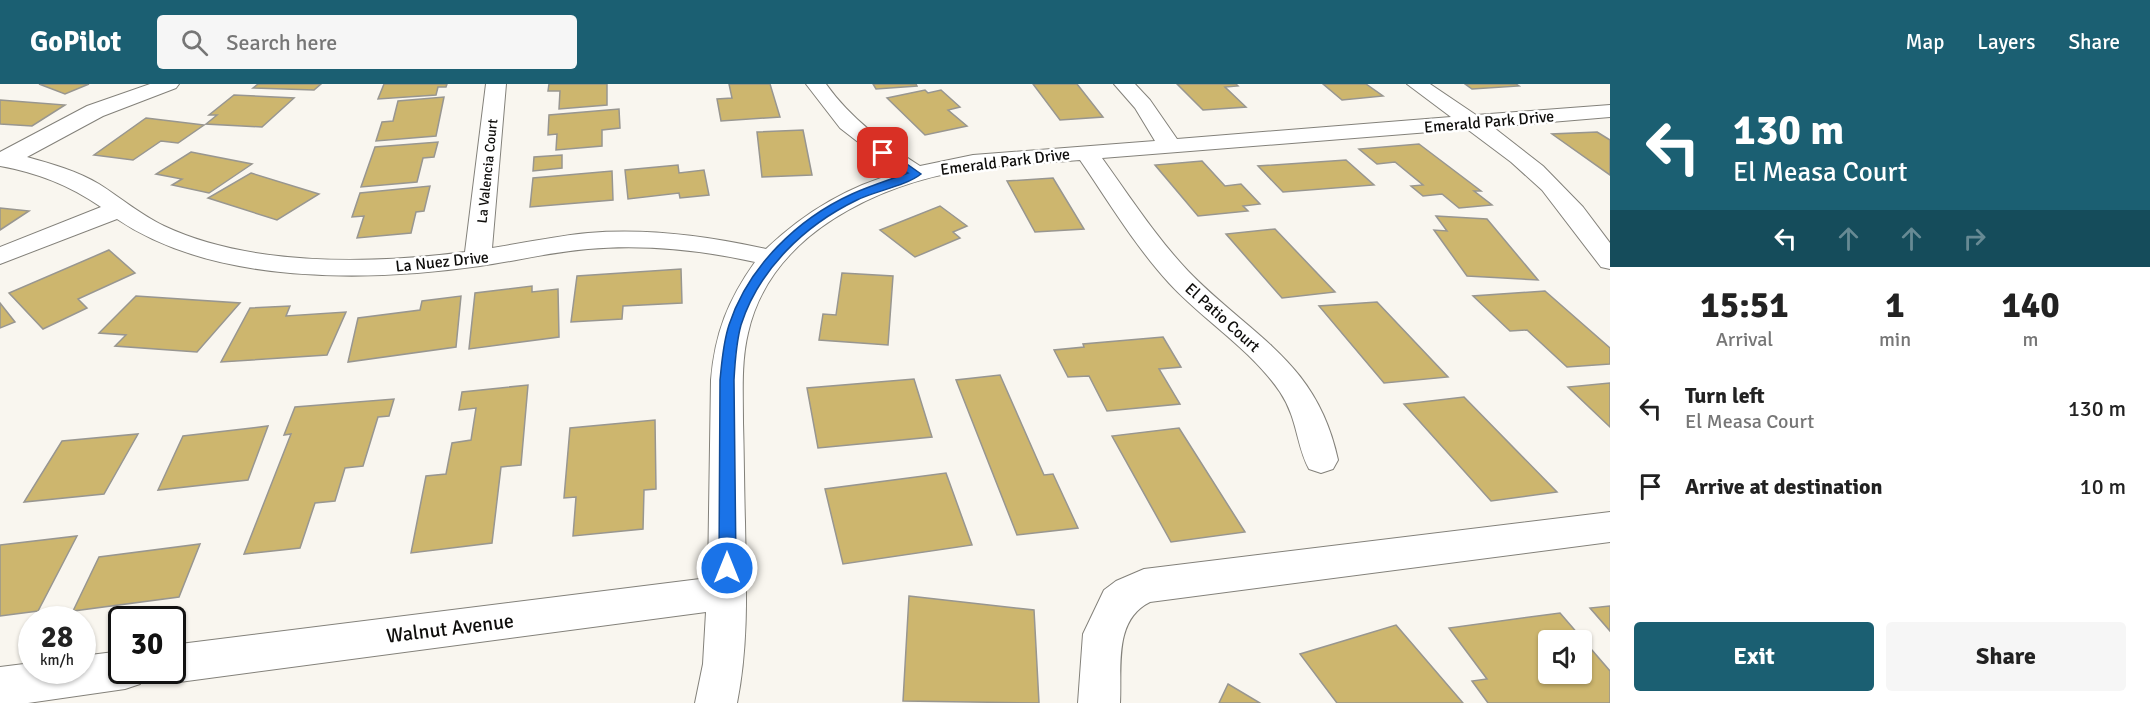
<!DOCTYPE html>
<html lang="en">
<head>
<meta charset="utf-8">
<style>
  body { margin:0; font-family:Signika,sans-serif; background:#f6f6f6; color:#222; height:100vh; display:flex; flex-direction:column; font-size:22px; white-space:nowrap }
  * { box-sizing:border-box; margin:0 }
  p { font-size:20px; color:#767676 }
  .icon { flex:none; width:33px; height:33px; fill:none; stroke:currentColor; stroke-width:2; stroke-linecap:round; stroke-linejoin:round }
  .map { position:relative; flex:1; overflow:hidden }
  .side { display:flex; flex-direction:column; background:#fff; width:540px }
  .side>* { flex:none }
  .top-card { background:#1b5f72; color:#fff; overflow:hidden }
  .controls { position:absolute; left:1538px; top:546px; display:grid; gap:12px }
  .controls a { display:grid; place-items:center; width:54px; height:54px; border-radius:6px; background:#fff; box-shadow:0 2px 4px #0004; font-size:30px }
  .speed { position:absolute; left:18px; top:522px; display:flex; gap:12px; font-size:30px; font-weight:700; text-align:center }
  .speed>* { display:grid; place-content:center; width:78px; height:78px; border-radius:50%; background:#fff; box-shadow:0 2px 4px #0004; line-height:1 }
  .speed small { font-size:15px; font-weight:400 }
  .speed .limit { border:3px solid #111; border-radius:9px; background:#fff; color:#111 }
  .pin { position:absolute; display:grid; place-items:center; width:51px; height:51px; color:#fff; margin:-26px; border-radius:12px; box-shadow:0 3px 9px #0006 }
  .me { position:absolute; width:66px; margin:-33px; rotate:0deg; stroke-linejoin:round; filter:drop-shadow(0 0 4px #0008) }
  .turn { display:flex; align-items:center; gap:21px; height:126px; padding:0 24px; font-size:27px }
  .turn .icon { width:78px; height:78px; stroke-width:2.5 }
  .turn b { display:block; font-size:42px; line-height:51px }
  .lanes { display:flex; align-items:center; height:57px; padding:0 24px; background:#0003; justify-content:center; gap:30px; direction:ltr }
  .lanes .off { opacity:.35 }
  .eta { display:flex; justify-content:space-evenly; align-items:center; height:102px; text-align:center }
  .eta b { font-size:36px; font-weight:700; line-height:42px }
  .primary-button { display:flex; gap:12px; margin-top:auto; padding:12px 24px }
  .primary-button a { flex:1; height:69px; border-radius:6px; background:#1b5f72; color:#fff; font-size:24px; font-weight:700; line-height:69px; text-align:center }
  .primary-button a+a { background:#f6f6f6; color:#222 }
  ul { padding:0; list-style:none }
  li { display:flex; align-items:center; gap:18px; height:78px; padding:0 24px }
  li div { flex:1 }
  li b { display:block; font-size:22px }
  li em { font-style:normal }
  header { display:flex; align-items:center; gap:36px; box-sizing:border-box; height:84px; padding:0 30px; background:#1b5f72; color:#fff }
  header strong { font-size:28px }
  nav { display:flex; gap:33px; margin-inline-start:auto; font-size:21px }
  .search { width:420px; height:54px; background:#f6f6f6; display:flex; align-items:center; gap:15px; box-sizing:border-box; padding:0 21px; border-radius:6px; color:#767676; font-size:22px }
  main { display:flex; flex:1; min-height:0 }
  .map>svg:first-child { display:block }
  .building { fill:#cdb66e; stroke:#989690; stroke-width:1.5; fill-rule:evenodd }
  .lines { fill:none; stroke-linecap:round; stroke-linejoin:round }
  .minor-casing { stroke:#83817a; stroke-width:2 }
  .minor { fill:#fff; fill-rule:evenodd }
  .route { fill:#1a73e8; stroke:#114b97; stroke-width:1.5 }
  .labels { text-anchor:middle; stroke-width:5; stroke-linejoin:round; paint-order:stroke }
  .far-street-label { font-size:14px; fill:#0e0d0b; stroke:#fff }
  .street-label { font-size:16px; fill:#0e0d0b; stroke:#fff }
  .near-street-label { font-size:20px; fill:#0e0d0b; stroke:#fff }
</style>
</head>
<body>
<header>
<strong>GoPilot</strong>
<div class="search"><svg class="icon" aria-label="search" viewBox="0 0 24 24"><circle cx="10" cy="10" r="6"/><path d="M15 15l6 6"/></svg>Search here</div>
<nav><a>Map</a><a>Layers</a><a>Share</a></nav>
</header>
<main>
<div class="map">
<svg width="1610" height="619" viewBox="0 0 1610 619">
  <rect width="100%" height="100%" fill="#f9f6ef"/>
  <g class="building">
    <path d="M39,0H89L65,10Z"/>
    <path d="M258,0H321L314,6L253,4Z"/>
    <path d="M384,0H447L446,3H438L436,11L378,15Z"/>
    <path d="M549,0H607V21L559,25L560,7H548Z"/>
    <path d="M729,0H770L780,33L721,37L717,15L732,14Z"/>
    <path d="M873,0H916L917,2L876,5Z"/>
    <path d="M1033,0H1077L1103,33L1060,36Z"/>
    <path d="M1177,0H1236L1238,2L1225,3L1246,23L1203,26Z"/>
    <path d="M1323,0H1366L1383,12L1342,16Z"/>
    <path d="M1465,0H1516L1519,2L1472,5Z"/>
    <path d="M925,6L928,9L941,6L960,23L948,26L967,42L925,51L887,14Z"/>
    <path d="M234,11L294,14L262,43L206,40L217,31H209Z"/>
    <path d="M444,13L436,52L376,57L382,38L393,37L398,17Z"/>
    <path d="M0,16L65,21L32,42L0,40Z"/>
    <path d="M619,25L620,44L602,46V62L556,66L557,50L548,51L549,31Z"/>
    <path d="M146,34L204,41L178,59L161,57L133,76L94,71Z"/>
    <path d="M803,46L812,91L762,93L757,48Z"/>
    <path d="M1597,48L1610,56V91L1552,50Z"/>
    <path d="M438,58L434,73L423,74L417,98L361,103L375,63Z"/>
    <path d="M1419,60L1481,107H1474L1492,121L1459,124L1442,110L1423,112L1411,102L1423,101L1395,78L1377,80L1359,65Z"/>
    <path d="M191,68L252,80L209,109L172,101L182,95L156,90Z"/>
    <path d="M562,71V84L533,87L534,73Z"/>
    <path d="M1346,76L1374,101L1283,108L1258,82Z"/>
    <path d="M1202,77L1225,102L1241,100L1260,120L1243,122L1248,127L1198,132L1155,81Z"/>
    <path d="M678,81L679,89L704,86L709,111L680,114L679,109L628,115L625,86Z"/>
    <path d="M612,87L613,116L530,123L533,94Z"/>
    <path d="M251,89L319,110L277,136L208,114Z"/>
    <path d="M1053,94L1084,145L1035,148L1007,97Z"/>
    <path d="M430,102L424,127L416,128L411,149L357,154L364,132L352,133L360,109Z"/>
    <path d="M940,122L967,142L953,148L960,154L915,173L880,146Z"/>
    <path d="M0,124L29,127L0,146Z"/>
    <path d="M1436,132L1487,135L1538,196L1467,192L1434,146L1447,147Z"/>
    <path d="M1275,145L1335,208L1282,214L1226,150Z"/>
    <path d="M109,166L135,189L78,215L87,224L43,245L9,209Z"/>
    <path d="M681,185L682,219L623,222L622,235L571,238L577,192Z"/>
    <path d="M842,189L893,192L888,261L819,256L823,230L836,231Z"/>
    <path d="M532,202V208L558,205L559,253L469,265L475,209Z"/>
    <path d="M1545,207L1610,264V280L1567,283L1527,246L1510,247L1473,212Z"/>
    <path d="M136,212L240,219L197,268L115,262L126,251L99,249Z"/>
    <path d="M461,212L456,263L348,278L358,234L420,226L422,217Z"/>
    <path d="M1377,218L1448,293L1384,299L1319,222Z"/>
    <path d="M0,219L15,238L0,244Z"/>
    <path d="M290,222L286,232L346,228L327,271L221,278L250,224Z"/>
    <path d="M1163,253L1181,283L1159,285L1180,320L1107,327L1089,292L1068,293L1054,266L1084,263L1083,260Z"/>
    <path d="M1000,291L1044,391L1053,390L1078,444L1017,451L956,296Z"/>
    <path d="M914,295L932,353L818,364L807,304Z"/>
    <path d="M1610,299V343L1568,303Z"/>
    <path d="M528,301L521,381L501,383L492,459L411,469L426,392L446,390L452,359L471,356L476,324L459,326L462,308Z"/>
    <path d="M1464,313L1557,408L1491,417L1404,320Z"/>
    <path d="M394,315L389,332L378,333L363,382L345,384L335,417L315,419L300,464L244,470L291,350L284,351L295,323Z"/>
    <path d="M655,336L656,405L644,406L643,445L573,452L576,413L564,414L570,344Z"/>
    <path d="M268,342L248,396L158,406L183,352Z"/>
    <path d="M1179,344L1245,448L1171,458L1112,352Z"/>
    <path d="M138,350L104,410L24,418L62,357Z"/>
    <path d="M946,389L972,461L843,480L825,405Z"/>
    <path d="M77,452L38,527L0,532V461Z"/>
    <path d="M200,460L179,513L73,527L99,473Z"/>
    <path d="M909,512L1034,526L1039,619L903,617Z"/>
    <path d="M1610,522V547L1590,524Z"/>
    <path d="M1560,529L1610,587V619H1488L1472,597L1487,595L1449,544ZM1548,556H1581V590H1548Z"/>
    <path d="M1396,541L1463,619H1337L1300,570Z"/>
    <path d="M1228,600L1260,619H1219Z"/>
  </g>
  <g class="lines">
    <g class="minor-casing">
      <g id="minor">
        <path d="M150,0H179L176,4L103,32L27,73C52,80 77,87 99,100C121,114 141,131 164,142C251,183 372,180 465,168L486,0H506L492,164C524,159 556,152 588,149C648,144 708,152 766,165C804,129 848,102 898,89L840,44L806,0H826C851,35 885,60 920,82L973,71L1155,57L1135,24L1114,0H1135L1150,16L1177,55L1451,33L1407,0H1430L1476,31L1610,21V33L1493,43L1543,82L1583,123L1610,159V185L1601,183L1542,106L1511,78L1467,45L1102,74C1130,113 1156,153 1188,187C1252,253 1317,277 1338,376L1333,385L1321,389L1309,385C1296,361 1298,335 1280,308C1251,265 1204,237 1169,199C1135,162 1109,118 1080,76C1044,79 1007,80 972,85C880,99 770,149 748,249C741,278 743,309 743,339C744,372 744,405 745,438C746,499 749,559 737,619H695L703,580L706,528L172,599L157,594L154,586H172V561L708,494L711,296C715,249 728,216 755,178C701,166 643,160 588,165C551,168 516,177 480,182C368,198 214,201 117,135L0,180V163L101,123C69,101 38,89 0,82V68L87,22Z"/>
        <path d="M1610,428V458L1150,518C1113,536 1122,584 1120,619H1078L1083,550L1104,506L1116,497L1144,485Z"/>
        <path d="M122,567V586H146L140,600L125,605L28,619H0V583L32,579V586H82V572Z"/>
      </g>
    </g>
    <use href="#minor" class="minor"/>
  </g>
  <path class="route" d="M880,66H887L921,90C906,102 875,107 857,116C805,141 759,185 741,241C736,259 735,277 734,296L736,484L733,489L727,491L722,489L719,484L720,296C722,277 723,259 729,241C748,183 797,135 852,110C870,102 889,96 908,89L880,71Z"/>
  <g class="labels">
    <g class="far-street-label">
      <text transform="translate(487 87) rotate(-84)" y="5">La Valencia Court</text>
    </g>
    <g class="street-label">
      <text transform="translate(1489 37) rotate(-5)" y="6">Emerald Park Drive</text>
      <text transform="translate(1005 77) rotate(-7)" y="6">Emerald Park Drive</text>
      <text transform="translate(442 177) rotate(-6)" y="6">La Nuez Drive</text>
      <text transform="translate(1223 233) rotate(42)" y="6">El Patio Court</text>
    </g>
    <g class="near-street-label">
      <text transform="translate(450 544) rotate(-7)" y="7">Walnut Avenue</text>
    </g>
  </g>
</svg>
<div class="controls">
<a><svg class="icon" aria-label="sound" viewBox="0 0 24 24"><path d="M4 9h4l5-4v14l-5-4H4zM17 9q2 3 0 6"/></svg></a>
</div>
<div class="speed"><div>28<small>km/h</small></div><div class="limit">30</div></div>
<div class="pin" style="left:883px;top:69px;background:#d93025"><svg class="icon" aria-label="arrive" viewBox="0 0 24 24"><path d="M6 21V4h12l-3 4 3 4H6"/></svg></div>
<svg class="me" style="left:727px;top:484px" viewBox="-20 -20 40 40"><circle r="17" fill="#1a73e8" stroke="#fff" stroke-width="3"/><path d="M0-11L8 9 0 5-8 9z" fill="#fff"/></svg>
</div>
<section class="side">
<div class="top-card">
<div class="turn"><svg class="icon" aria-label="left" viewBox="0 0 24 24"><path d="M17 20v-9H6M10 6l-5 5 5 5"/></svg><div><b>130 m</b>El Measa Court</div></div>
<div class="lanes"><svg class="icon" aria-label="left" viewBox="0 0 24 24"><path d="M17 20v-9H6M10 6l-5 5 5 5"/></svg><svg class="icon off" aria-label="ahead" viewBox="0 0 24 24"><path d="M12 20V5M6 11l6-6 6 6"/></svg><svg class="icon off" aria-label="ahead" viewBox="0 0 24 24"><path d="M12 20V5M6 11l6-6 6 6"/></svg><svg class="icon off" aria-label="right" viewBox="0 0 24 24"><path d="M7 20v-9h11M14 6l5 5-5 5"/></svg></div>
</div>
<div class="eta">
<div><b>15:51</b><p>Arrival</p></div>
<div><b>1</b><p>min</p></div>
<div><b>140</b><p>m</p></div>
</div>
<ul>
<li><svg class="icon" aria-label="left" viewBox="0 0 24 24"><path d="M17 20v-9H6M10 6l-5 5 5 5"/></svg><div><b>Turn left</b><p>El Measa Court</p></div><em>130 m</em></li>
<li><svg class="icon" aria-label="arrive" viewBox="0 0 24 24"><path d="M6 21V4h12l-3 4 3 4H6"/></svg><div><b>Arrive at destination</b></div><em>10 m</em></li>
</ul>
<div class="primary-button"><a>Exit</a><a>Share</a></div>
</section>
</main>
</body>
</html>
